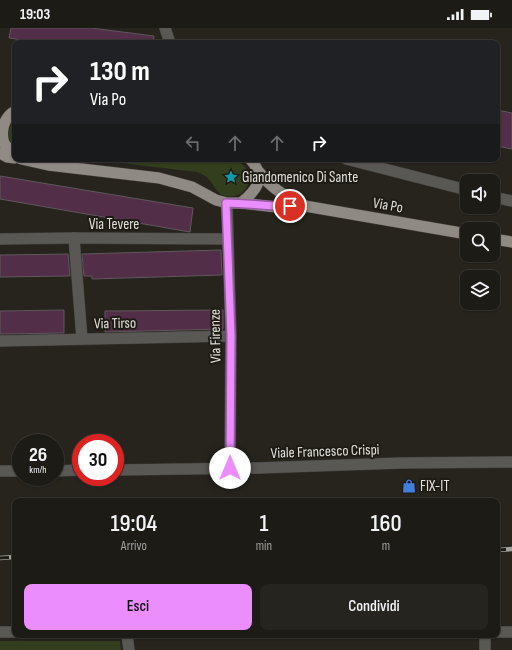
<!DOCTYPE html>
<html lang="it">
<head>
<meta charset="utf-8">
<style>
  body { margin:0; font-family:"Sofia Sans Condensed",sans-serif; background:#25241f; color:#f1f3f6; height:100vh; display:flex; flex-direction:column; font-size:15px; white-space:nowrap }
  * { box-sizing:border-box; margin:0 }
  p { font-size:13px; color:#a0a1a1 }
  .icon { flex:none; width:22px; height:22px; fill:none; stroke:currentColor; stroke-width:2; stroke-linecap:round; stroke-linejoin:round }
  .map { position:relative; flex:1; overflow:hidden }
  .details { position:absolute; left:12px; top:470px; width:488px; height:140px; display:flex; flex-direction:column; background:#1d1b16; border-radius:8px; box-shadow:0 1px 3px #0004,0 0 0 1px #3b3935 }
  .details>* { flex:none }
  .top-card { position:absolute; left:12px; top:12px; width:488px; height:122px; border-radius:8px; box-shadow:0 1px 3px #0004,0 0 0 1px #3b3935; background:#202124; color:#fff; overflow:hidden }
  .controls { position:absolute; left:460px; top:146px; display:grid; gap:8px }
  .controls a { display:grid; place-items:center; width:40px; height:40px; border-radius:8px; background:#1d1b16; box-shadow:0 1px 3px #0004,0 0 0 1px #3b3935; font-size:20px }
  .speed { position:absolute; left:12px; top:406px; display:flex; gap:8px; font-size:20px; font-weight:700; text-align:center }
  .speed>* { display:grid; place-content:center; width:52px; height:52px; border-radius:50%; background:#1d1b16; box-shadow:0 1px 3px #0004,0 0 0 1px #3b3935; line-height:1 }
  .speed small { font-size:10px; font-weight:400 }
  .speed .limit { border:6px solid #d22; background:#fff; color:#111 }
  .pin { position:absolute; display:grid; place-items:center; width:34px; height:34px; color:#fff; margin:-17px; border:2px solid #fff; border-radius:50%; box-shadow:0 1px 4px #0007 }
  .me { position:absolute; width:44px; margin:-22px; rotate:0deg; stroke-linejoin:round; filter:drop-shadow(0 0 3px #0008) }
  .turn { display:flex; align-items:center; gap:14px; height:84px; padding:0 12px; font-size:18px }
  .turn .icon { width:52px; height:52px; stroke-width:2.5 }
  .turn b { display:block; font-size:28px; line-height:34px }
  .lanes { display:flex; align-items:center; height:38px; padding:0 12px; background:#0003; justify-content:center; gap:20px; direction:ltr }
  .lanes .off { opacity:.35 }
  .eta { display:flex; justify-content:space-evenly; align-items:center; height:68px; text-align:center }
  .eta b { font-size:24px; font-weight:600; line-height:28px }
  .primary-button { display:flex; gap:8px; margin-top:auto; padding:8px 12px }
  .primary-button a { flex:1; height:46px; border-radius:8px; background:#eb8dfc; color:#111; font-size:16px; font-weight:600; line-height:46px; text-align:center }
  .primary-button a+a { background:#25241f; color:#f1f3f6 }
  .status { display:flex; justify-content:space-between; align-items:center; height:28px; padding:0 20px; background:#1d1b16; direction:ltr }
  .status svg { height:11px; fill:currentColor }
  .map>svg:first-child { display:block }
  .green { fill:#323e1e }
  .building { fill:#522e48; stroke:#60585d }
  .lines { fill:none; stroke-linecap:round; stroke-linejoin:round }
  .minor-casing { stroke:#413e39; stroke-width:12 }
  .tertiary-casing { stroke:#413e39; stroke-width:12 }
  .primary-casing { stroke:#413e39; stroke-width:12 }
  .minor { stroke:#5a5855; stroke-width:11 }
  .tertiary { stroke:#5a5855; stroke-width:11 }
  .primary { stroke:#908a84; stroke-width:11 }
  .rail-casing { stroke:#a4a29d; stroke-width:4.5 }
  .rail { stroke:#1d1b14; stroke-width:3; stroke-dasharray:9; stroke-linecap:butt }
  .route-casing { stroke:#995ca4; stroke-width:10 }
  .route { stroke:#eb8dfc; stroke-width:7 }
  .labels { text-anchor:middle; stroke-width:4; stroke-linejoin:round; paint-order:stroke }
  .poi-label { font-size:15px; fill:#e2e0dc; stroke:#1d1b14; text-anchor:start }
  .street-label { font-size:15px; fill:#e2e0dc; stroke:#1d1b14 }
</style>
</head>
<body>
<div class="status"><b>19:03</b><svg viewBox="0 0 49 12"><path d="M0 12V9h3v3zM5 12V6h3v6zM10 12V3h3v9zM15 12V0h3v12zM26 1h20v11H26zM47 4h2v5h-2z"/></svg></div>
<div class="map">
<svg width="512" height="622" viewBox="0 0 512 622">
  <rect width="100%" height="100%" fill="#27241e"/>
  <g class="green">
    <path d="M15,93V118C6,111 6,100 15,93Z"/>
    <path d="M87,131H232C263,141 247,174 225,168C217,165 215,159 210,153C207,148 202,146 197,144Z"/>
    <path d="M0,613H120L121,622H0Z"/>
  </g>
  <g class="building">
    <path d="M11,0H91L154,8L153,15H41L9,10Z"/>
    <path d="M497,82L512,85V121L497,118Z"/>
    <path d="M0,148L193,180L190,204L0,171Z"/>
    <path d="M221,222L222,247L92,251V248H84L82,226Z"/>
    <path d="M68,226L70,248L0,249V227Z"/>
    <path d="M64,282V305L0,306V283Z"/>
    <path d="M223,282V301L105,304V283Z"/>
  </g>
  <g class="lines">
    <g class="minor-casing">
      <g id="minor">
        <path d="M165,0L170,15"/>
        <path d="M346,131L467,162"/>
        <path d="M493,169L512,173"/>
        <path d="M227,175L231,308L230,440"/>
        <path d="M74,210L82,311"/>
        <path d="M0,211L74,210L227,211"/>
        <path d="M0,313L231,308"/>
        <path d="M0,604H15"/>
        <path d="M497,604H512"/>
        <path d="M127,607L129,622"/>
        <path d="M485,607V622"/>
      </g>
    </g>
    <g class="tertiary-casing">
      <g id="tertiary">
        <path d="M115,442L258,440L401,435L512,434"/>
        <path d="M0,443H21"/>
        <path d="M55,443L81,442"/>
      </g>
    </g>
    <g class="primary-casing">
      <g id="primary">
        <path d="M15,83C4,89 0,103 4,115C7,120 11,122 15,126"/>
        <path d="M0,125L7,129L15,130"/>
        <path d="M21,131L48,137L159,150L192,159L216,172L227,175H241L276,179L305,178L467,206"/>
        <path d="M259,144C273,162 284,167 304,177"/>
        <path d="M241,175C257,162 267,149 250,131"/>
        <path d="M493,211L512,214"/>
      </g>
    </g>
    <use href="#minor" class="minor"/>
    <use href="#tertiary" class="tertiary"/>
    <use href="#primary" class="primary"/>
    <g class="rail-casing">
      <g id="rail">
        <path d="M497,522L512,521"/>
        <path d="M0,530L15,529"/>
      </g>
    </g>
    <use href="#rail" class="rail"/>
  </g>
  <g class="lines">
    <g class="route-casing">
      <path id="route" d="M230,440L231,308L226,175C248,175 269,179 290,178"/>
    </g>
    <use href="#route" class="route"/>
  </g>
  <defs>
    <g id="sight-bare" transform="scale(1.08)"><path d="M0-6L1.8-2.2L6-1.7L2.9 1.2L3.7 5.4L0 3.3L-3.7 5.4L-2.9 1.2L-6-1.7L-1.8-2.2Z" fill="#0f9aa8" stroke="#1d1b14" stroke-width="2.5" paint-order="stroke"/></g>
    <g id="shop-bare" transform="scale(1.08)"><path d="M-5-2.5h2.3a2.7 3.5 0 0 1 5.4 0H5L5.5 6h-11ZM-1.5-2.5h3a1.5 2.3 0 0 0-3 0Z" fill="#3f7fe0" stroke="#1d1b14" stroke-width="2.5" paint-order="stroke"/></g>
  </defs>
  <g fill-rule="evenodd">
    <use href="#sight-bare" x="231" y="149"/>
    <use href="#shop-bare" x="409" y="458"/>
  </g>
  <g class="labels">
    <g class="poi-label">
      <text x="242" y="154">Giandomenico Di Sante</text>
      <text x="420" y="463">FIX-IT</text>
    </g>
    <g class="street-label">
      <text transform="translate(388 177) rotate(10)" y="5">Via Po</text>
      <text x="114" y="201">Via Tevere</text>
      <text transform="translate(115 295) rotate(-1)" y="5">Via Tirso</text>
      <text transform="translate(215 308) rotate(-91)" y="5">Via Firenze</text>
      <text transform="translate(325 423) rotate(-2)" y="5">Viale Francesco Crispi</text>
    </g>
  </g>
</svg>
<div class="controls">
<a><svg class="icon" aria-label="sound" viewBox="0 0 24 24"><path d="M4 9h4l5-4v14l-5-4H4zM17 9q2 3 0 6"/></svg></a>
<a><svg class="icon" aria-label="search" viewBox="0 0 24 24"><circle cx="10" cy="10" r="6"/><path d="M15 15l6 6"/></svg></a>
<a><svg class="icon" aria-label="layers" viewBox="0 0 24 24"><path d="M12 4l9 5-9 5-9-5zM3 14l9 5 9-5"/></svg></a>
</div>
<div class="speed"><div>26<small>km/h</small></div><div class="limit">30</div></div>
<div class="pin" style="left:290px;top:178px;background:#d93025"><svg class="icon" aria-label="arrive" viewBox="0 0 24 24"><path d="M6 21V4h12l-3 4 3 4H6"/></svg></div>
<svg class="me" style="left:230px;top:440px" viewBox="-20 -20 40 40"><circle r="19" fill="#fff"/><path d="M0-13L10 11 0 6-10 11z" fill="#eb8dfc"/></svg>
<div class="top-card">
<div class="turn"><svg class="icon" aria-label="right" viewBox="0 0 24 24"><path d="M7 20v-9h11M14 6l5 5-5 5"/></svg><div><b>130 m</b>Via Po</div></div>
<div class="lanes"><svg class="icon off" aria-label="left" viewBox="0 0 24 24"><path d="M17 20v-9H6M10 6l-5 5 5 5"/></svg><svg class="icon off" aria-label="ahead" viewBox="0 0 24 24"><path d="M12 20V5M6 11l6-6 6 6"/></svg><svg class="icon off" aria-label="ahead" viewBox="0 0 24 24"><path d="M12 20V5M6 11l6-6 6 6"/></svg><svg class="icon" aria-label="right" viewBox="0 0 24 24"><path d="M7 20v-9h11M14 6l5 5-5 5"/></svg></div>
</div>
<section class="details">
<div class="eta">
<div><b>19:04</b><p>Arrivo</p></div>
<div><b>1</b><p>min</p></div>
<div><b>160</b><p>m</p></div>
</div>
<div class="primary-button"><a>Esci</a><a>Condividi</a></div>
</section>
</div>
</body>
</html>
